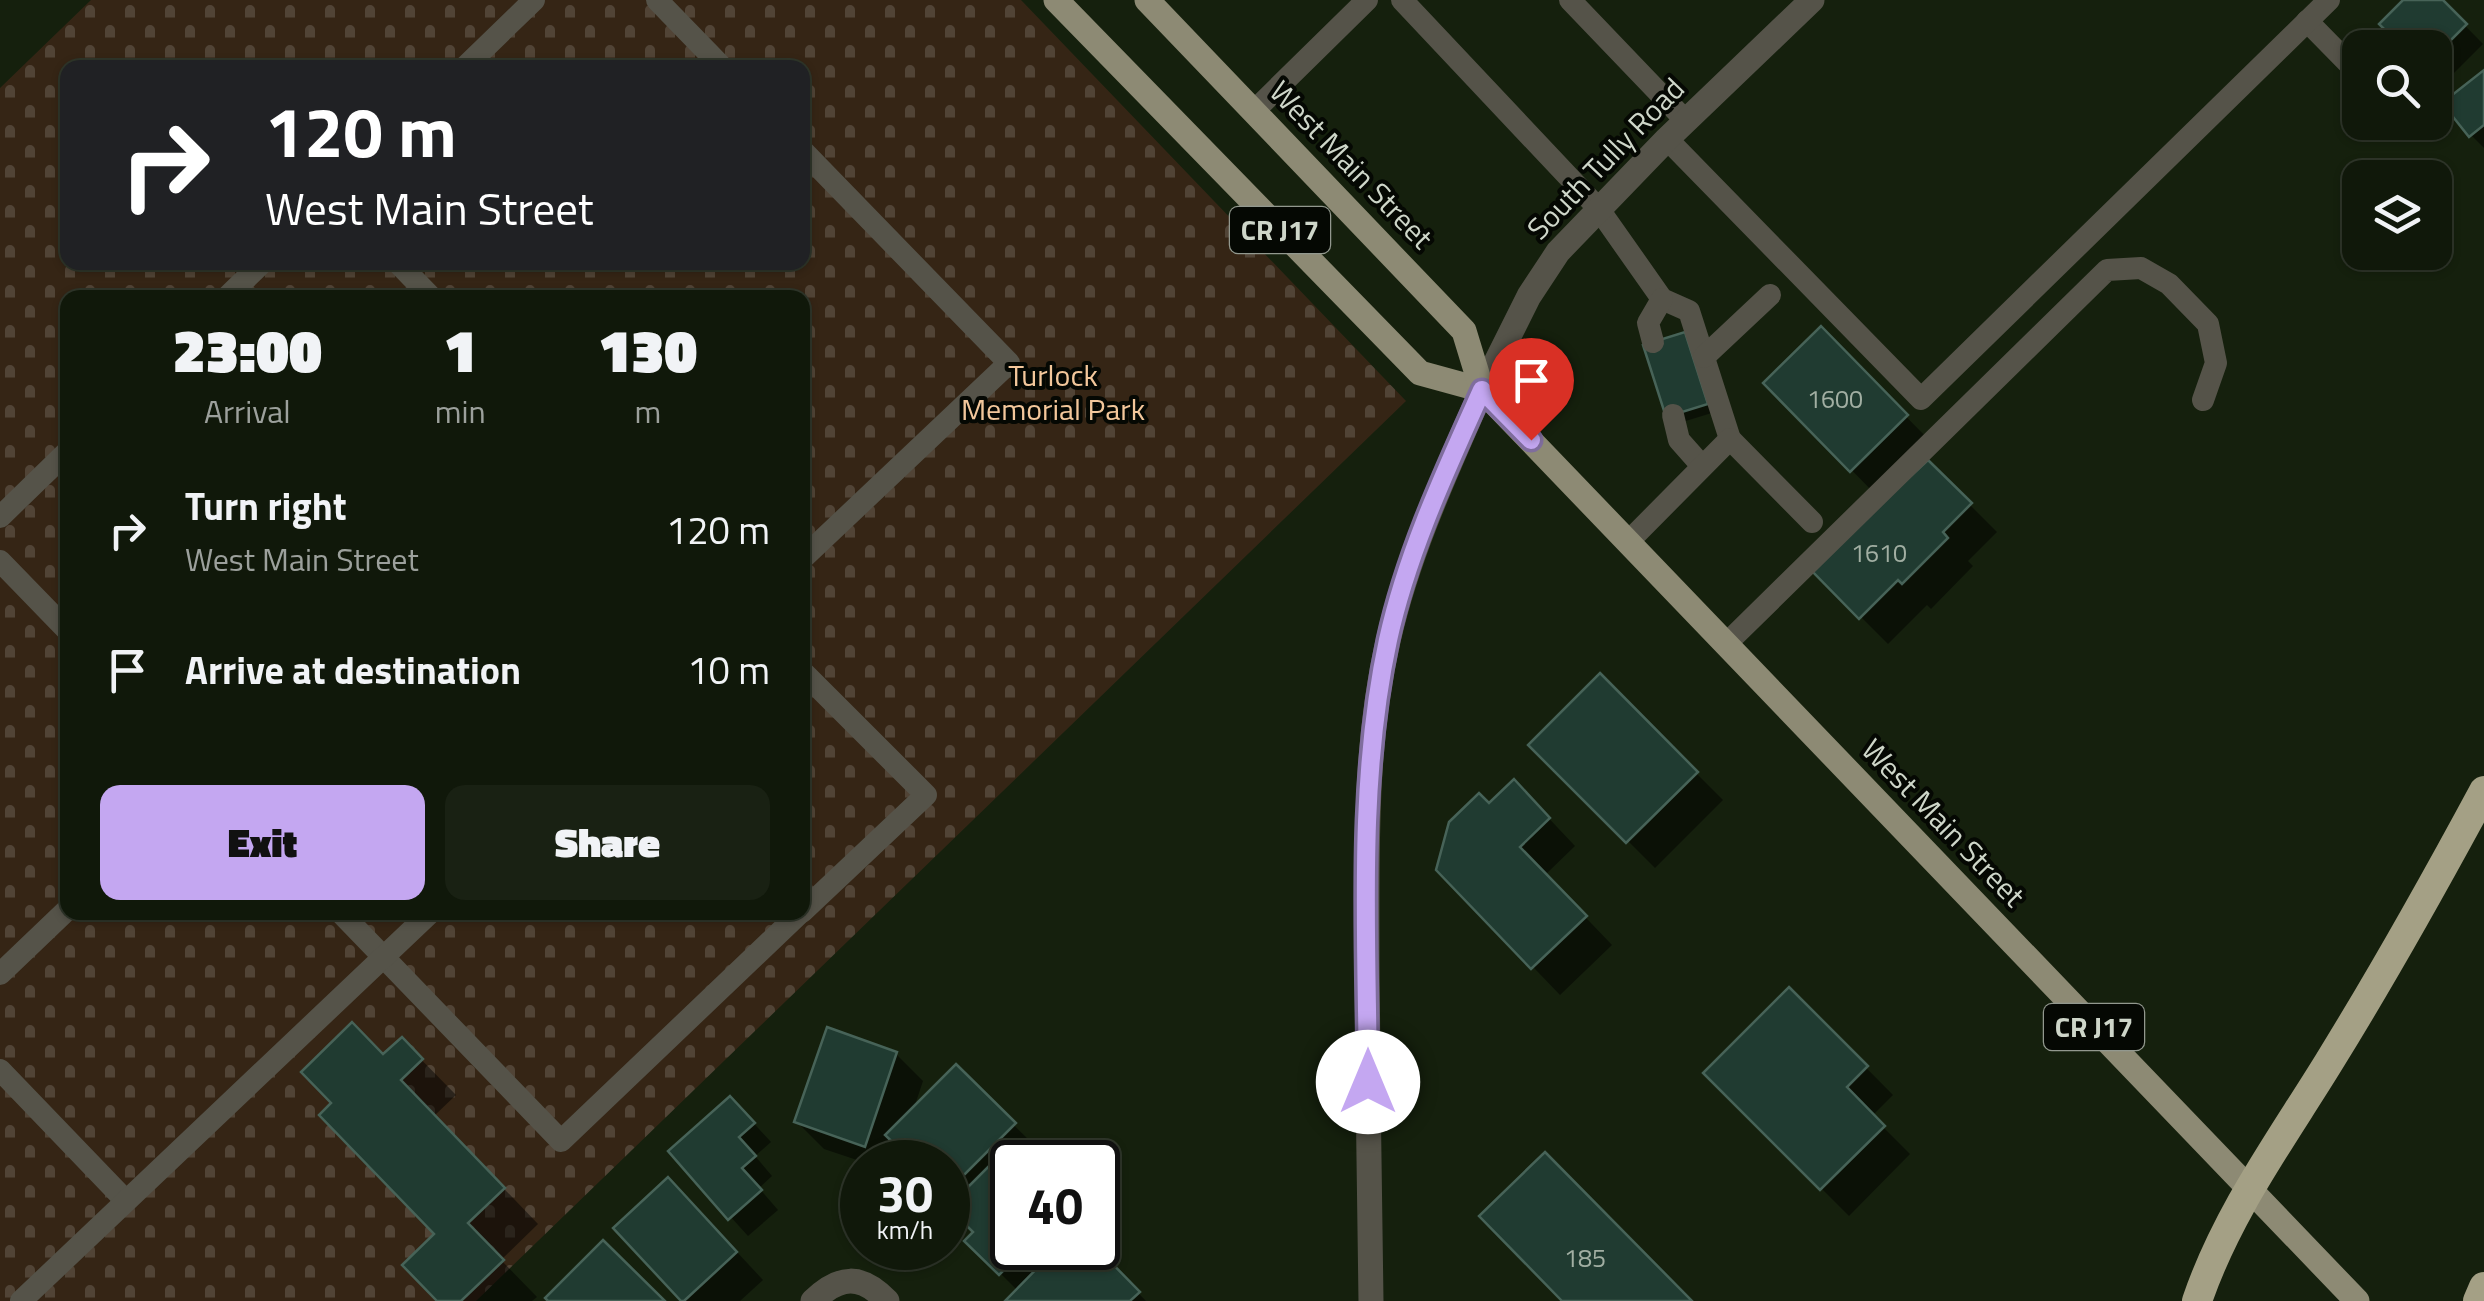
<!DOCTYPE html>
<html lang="en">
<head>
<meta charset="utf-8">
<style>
  body { margin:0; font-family:"Titillium Web",sans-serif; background:#192113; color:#f1f3f6; height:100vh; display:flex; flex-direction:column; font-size:38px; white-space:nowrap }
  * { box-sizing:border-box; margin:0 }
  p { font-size:32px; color:#9ca09c }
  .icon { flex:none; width:55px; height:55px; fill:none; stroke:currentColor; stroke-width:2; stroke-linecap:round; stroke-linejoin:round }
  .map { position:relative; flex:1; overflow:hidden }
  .panel { position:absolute; left:60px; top:290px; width:750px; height:630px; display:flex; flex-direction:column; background:#10180a; border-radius:20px; box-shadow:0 2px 8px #0004,0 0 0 2px #30372b }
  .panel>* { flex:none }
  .banner { position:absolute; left:60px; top:60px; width:750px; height:210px; border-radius:20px; box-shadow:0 2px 8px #0004,0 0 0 2px #30372b; background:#202124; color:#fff; overflow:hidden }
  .tools { position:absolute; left:2342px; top:30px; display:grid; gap:20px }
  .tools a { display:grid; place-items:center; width:110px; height:110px; border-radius:20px; background:#10180a; box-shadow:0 2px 8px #0004,0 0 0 2px #30372b; font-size:50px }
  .speed { position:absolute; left:840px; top:1140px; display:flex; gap:20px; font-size:50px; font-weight:700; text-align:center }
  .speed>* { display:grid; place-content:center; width:130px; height:130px; border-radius:50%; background:#10180a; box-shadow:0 2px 8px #0004,0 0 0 2px #30372b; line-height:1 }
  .speed small { font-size:25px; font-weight:400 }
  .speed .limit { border:5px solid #111; border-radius:15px; background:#fff; color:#111 }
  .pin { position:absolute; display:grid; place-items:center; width:85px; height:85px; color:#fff; margin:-102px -42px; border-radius:50% 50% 50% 0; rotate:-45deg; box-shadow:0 0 10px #0007 }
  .pin .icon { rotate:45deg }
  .me { position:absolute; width:110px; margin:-55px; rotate:0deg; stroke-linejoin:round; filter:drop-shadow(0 0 8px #0008) }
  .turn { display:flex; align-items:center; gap:35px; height:210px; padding:0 40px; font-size:45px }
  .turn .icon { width:130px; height:130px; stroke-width:2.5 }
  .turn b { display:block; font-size:70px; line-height:85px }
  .eta { display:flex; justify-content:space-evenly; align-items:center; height:170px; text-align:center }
  .eta b { font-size:60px; font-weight:800; line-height:70px }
  .action { display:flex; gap:20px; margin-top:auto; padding:20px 40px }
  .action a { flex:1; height:115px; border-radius:20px; background:#c4a7f1; color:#111; font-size:40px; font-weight:800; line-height:115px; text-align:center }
  .action a+a { background:#192113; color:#f1f3f6 }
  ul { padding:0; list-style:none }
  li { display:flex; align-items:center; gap:30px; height:140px; padding:0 40px }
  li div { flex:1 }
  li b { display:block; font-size:38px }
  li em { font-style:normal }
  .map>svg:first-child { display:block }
  .cemetery { fill:url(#cemetery-stones); fill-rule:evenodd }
  .shadow { fill:#0007 }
  .building { fill:#203b31; stroke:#476358; stroke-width:2.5 }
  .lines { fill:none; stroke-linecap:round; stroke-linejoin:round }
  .service { stroke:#555349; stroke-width:22 }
  .minor { stroke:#555349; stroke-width:25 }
  .tertiary { stroke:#555349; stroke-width:25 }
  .primary { stroke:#8d8a74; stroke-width:25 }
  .motorway { stroke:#a4a085; stroke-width:30 }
  .route-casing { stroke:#7f6d9d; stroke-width:25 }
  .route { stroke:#c4a7f1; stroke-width:18 }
  .labels { text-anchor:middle; stroke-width:8; stroke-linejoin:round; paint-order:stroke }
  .number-label { font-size:25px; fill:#a2afa3 }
  .shield { fill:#050803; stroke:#92988e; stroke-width:2.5 }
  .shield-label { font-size:28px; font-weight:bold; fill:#ced6c9 }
  .street-label { font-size:30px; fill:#ced6c9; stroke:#050803 }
  .park-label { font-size:30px; fill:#f3c79b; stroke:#050803 }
</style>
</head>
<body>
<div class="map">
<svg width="2484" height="1301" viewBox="0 0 2484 1301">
  <defs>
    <pattern id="cemetery-stones" width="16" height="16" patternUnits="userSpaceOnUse" patternTransform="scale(2.5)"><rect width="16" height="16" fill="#352515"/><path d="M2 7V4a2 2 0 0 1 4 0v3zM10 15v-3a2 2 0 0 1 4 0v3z" fill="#514436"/></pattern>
  </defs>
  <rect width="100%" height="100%" fill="#15200d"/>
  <path class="cemetery" d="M91,0H1021L1406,401L476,1301H0V88ZM68,68H802V262H68ZM68,298H802V912H68Z"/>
  <g class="shadow">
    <path d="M2407,0H2440L2483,44L2443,84L2435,76V48Z"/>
    <path d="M2484,73V148L2471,135Z"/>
    <path d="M1821,330L1933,444L1882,494L1928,463L1997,532L1968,561L1973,566L1931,609L1927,605L1888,644L1813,569L1882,501L1766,383Z"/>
    <path d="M1684,335L1715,412L1676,424Z"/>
    <path d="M1600,677L1723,800L1655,868L1532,745Z"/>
    <path d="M1489,807L1541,810L1575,846L1545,875L1612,945L1560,995L1439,869Z"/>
    <path d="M1789,990L1893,1095L1872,1116L1910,1154L1849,1216L1706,1073Z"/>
    <path d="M402,1040L456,1095L434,1116L538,1224L501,1260L537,1297L532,1301H441L437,1234L384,1057Z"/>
    <path d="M896,1054L923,1081L913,1111L956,1068L1041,1152L1030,1162H1012V1248H1094L1146,1301H1009L1017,1290L968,1241L976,1232L948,1194V1162H916L901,1147L895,1162H863L824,1149L797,1122Z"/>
    <path d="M748,1117L771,1142L755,1156L772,1176L759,1188L778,1210L748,1236L671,1151Z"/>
    <path d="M695,1207L763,1280L740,1301H684L617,1228Z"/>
  </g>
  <g class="building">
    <path d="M2403,0H2443L2467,24L2435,56V48H2403L2379,24Z"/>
    <path d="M2484,70V125L2469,137L2442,103Z"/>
    <path d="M1821,326L1908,415L1850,472L1763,383Z"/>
    <path d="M1685,332L1708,404L1666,417L1643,345Z"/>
    <path d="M1928,460L1972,503L1943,532L1948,538L1902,584L1898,580L1859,619L1810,569Z"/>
    <path d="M1600,673L1698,772L1626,843L1528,745Z"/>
    <path d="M1514,779L1550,818L1520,847L1587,916L1531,969L1436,870L1449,822L1479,793L1489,803Z"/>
    <path d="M1789,987L1868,1066L1847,1087L1885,1126L1820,1190L1703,1073Z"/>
    <path d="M352,1022L383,1054L402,1037L423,1059L401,1080L505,1188L468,1223L504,1260L461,1301H437L402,1265L434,1234L319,1115L331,1103L301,1072Z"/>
    <path d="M827,1027L897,1052L865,1147L794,1122Z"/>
    <path d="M956,1064L1016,1123L948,1191V1162H913L885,1135Z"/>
    <path d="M730,1096L755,1123L739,1137L756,1156L742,1168L762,1190L728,1220L668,1151Z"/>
    <path d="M1009,1146L1026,1162H1012V1248H1026L999,1275L964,1241L973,1232L948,1207Z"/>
    <path d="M1545,1152L1692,1301H1562L1479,1216Z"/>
    <path d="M668,1177L737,1252L684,1301H681L613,1228Z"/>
    <path d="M603,1240L665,1301H548L545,1298Z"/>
    <path d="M1057,1248H1097L1140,1292L1130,1301H1005Z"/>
  </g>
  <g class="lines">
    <g class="service">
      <path d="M657,0L723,68"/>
      <path d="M1402,0L1598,208L1662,299L1689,311L1730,439"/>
      <path d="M1570,0L1686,121"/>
      <path d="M2307,21L2360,75"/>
      <path d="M464,68L534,0"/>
      <path d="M1254,111L1367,0"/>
      <path d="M2405,122L2407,125"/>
      <path d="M1667,139L1921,399L2329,0"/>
      <path d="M802,150L1009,363L802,559"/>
      <path d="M397,262L432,298"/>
      <path d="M226,298L263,262"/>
      <path d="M1653,342L1648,323L1662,299"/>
      <path d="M1704,357L1770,295"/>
      <path d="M1673,415L1679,440L1702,466"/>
      <path d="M0,517L68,451"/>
      <path d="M1628,542L1730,439L1812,522"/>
      <path d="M0,561L68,631"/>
      <path d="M1726,644L2107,270L2141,268L2169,284L2208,324L2216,363L2203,400"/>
      <path d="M802,671L926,795L802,912"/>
      <path d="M340,912L561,1141L801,912"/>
      <path d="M0,974L68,909"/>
      <path d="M0,1070L126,1201"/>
      <path d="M21,1301L431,912"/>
    </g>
    <g class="minor">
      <path d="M1482,390L1529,296L1558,252L1667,139L1812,0"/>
      <path d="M813,1301C840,1275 861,1274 887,1301"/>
    </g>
    <path class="tertiary" d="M1371,1301C1369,1188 1368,1074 1367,961C1367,852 1364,743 1389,637C1409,551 1447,470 1482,390"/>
    <g class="primary">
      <path d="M1056,0L1420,373L1482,390"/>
      <path d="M1147,0L1464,331L1482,390L2357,1301"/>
    </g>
    <g class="motorway">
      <path d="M2197,1301C2227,1213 2281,1140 2329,1062C2384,973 2435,882 2484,791"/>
      <path d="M2478,1301L2484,1287"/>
    </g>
  </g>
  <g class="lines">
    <g class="route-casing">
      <path id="route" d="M1368,1082C1367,935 1357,784 1388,640C1407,553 1446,470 1482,390L1531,440"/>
    </g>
    <use href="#route" class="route"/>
  </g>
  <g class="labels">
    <g class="number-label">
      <text x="1835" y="408">1600</text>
      <text x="1879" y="562">1610</text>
      <text x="1585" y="1267">185</text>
    </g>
    <g class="shield">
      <rect x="1230" y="207" width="100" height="46" rx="8"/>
      <rect x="2044" y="1004" width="100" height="46" rx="8"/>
    </g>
    <g class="shield-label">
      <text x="1280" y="240">CR J17</text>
      <text x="2094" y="1037">CR J17</text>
    </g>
    <g class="street-label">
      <text transform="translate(1606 159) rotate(-46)" y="10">South Tully Road</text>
      <text transform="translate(1351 165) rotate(46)" y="10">West Main Street</text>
      <text transform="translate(1943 823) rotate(46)" y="10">West Main Street</text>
    </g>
    <g class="park-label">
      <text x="1053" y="386">Turlock<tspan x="1053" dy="34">Memorial Park</tspan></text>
    </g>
  </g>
</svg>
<div class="tools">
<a><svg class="icon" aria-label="search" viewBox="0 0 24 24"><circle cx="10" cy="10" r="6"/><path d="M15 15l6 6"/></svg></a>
<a><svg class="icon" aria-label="layers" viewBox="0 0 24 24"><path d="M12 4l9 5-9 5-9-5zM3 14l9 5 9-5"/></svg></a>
</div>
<div class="speed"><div>30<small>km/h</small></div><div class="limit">40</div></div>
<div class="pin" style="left:1531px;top:440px;background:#d93025"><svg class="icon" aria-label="arrive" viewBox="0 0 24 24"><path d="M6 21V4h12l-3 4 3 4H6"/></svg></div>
<svg class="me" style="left:1368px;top:1082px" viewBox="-20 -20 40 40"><circle r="19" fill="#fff"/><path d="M0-13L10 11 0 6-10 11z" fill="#c4a7f1"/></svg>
<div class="banner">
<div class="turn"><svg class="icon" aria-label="right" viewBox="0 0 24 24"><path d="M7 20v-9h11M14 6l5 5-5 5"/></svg><div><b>120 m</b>West Main Street</div></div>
</div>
<section class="panel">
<div class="eta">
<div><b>23:00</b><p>Arrival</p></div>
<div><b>1</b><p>min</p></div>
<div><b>130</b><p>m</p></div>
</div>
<ul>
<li><svg class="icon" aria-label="right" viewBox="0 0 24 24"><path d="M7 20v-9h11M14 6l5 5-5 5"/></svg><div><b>Turn right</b><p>West Main Street</p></div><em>120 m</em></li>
<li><svg class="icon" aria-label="arrive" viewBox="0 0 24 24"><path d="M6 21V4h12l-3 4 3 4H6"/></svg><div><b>Arrive at destination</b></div><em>10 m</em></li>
</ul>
<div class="action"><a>Exit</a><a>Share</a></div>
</section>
</div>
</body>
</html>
